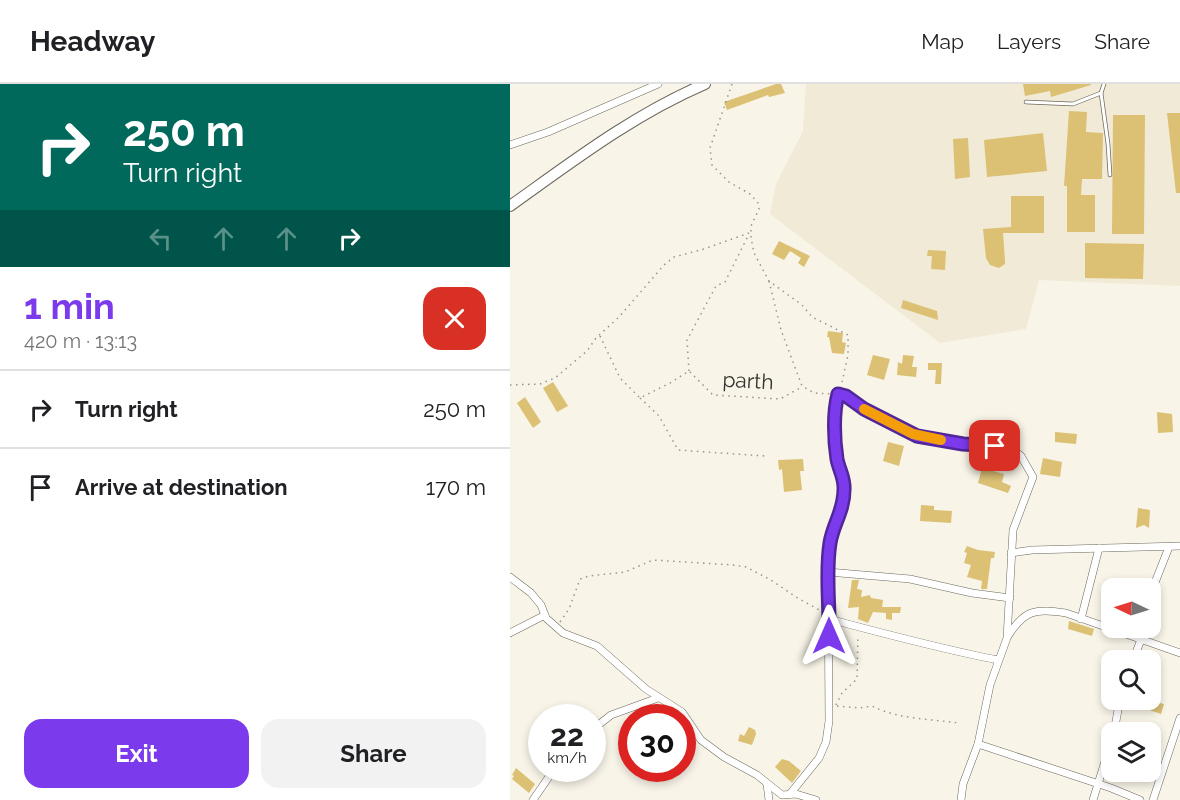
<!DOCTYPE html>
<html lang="en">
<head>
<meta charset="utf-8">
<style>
  body { margin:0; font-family:Raleway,sans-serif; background:#f2f2f2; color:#202124; height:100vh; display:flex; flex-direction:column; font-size:22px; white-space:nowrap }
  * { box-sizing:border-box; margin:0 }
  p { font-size:20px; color:#757577 }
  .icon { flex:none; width:33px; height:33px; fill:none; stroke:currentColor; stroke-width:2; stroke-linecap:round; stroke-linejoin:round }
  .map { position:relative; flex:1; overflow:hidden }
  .panel { display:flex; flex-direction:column; background:#fff; width:510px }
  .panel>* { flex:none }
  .banner { background:#00695c; color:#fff; overflow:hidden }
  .needle { width:39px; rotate:274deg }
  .buttons { position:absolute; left:591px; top:494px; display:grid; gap:12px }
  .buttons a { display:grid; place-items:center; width:60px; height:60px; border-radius:12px; background:#fff; box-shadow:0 3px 9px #0003; font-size:30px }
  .speed { position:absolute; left:18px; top:620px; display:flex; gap:12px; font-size:30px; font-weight:700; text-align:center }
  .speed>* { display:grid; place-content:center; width:78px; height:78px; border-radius:50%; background:#fff; box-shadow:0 3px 9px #0003; line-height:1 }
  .speed small { font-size:15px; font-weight:400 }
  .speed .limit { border:9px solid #d22; background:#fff; color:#111 }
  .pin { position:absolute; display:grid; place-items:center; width:51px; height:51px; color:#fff; margin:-26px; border-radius:12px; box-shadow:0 3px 9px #0006 }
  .me { position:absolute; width:66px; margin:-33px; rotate:0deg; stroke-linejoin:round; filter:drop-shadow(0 0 4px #0008) }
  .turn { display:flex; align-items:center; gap:21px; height:126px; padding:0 24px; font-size:27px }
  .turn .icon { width:78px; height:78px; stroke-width:2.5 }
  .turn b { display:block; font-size:42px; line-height:51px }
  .lanes { display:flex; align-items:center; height:57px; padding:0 24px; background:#0003; justify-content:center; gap:30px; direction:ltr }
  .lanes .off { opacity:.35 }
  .round { display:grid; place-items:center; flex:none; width:63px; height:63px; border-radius:18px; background:#f2f2f2 }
  .overview { display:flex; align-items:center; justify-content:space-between; height:102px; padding:0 24px }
  h1 { font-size:36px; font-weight:700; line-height:45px; color:#7c3aed }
  .primary-button { display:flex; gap:12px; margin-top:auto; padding:12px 24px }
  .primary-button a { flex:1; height:69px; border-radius:18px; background:#7c3aed; color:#fff; font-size:24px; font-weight:700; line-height:69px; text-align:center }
  .primary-button a+a { background:#f2f2f2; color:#202124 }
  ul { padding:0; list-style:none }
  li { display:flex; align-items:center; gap:18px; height:78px; padding:0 24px; border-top:2px solid #e0e0e0 }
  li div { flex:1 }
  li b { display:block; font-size:22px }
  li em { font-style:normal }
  header { display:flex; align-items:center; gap:36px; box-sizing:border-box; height:84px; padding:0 30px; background:#fff; border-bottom:2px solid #e0e0e0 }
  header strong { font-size:28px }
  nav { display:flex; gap:33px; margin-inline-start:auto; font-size:21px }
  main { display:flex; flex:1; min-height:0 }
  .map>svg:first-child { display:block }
  .built { fill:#f1ead7 }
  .building { fill:#dcc074 }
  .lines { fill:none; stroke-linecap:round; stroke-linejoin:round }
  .service-casing { stroke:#6c685e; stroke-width:4.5 }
  .minor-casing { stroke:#6c685e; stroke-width:8 }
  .trunk-casing { stroke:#6c685e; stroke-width:12 }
  .path { stroke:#98958d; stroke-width:1.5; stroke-dasharray:1.5 4.5; stroke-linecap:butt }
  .service { stroke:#fff; stroke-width:3 }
  .minor { stroke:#fff; stroke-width:7 }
  .trunk { stroke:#fff; stroke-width:10 }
  .route-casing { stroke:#51269a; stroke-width:15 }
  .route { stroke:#7c3aed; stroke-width:10 }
  .slow { stroke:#f59e0b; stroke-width:10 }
  .labels { text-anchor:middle; stroke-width:4.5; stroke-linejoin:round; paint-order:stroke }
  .street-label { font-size:21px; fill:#363430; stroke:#f8f4e8 }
</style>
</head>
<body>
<header>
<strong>Headway</strong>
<nav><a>Map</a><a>Layers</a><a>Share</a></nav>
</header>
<main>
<section class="panel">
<div class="banner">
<div class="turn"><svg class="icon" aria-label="right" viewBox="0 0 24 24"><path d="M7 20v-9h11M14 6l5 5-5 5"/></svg><div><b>250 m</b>Turn right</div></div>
<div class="lanes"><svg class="icon off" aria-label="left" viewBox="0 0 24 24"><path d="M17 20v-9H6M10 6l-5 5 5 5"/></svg><svg class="icon off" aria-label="ahead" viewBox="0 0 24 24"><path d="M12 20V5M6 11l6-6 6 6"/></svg><svg class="icon off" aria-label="ahead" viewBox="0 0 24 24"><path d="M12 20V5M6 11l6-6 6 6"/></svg><svg class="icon" aria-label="right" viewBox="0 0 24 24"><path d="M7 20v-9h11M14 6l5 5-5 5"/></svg></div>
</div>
<div class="overview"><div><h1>1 min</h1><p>420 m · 13:13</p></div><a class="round" style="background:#d93025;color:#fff"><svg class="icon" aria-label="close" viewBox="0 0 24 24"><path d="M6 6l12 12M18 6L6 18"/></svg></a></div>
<ul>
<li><svg class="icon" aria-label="right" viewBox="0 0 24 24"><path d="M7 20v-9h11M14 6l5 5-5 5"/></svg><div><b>Turn right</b></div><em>250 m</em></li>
<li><svg class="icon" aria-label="arrive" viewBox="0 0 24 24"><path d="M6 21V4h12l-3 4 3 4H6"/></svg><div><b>Arrive at destination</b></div><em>170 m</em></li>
</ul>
<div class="primary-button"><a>Exit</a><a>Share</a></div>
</section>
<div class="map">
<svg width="670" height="716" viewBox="0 0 670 716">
  <rect width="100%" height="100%" fill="#f8f4e8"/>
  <path class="built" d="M296,0H670V202L529,196L516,245L430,259L260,130L266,100L293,47Z"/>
  <g class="building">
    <path d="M266,0H271L275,9L259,13L258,11L217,26L214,18Z"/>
    <path d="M513,0H581V1L541,13L540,7L515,12Z"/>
    <path d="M559,27L577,28L576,48L593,49L592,95H572L571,111H585V148H557V102H554Z"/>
    <path d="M657,29H670V109H666Z"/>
    <path d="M603,31H635L634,150H602Z"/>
    <path d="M533,49L537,87L477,93L474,56Z"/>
    <path d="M458,54L460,93L445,95L443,55Z"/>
    <path d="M501,112H534V149H493L495,176V180L489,184L480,181L476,174L473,145L501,143Z"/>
    <path d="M269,157L300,172L294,183L288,179L291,174L280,167L274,176L262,170Z"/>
    <path d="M575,159L634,160L633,195L575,194Z"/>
    <path d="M418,166L436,167L435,186L421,185L422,172H417Z"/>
    <path d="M393,216L427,227L428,236L391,224Z"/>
    <path d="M318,247L333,249L332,258L336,259L334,270L322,269L319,253H317Z"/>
    <path d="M363,271L380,275L374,296L357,291Z"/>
    <path d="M393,271L404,272L402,283H407L406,293L387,291L388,278L392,280Z"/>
    <path d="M418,279H432L431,300H425L426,286H418Z"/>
    <path d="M43,298L58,322L47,328L33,304Z"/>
    <path d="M15,313L31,338L23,344L7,319Z"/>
    <path d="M647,328L662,330L663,348L648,349Z"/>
    <path d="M545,348L567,350L566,360L545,358Z"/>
    <path d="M378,358L394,362L389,382L373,377Z"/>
    <path d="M533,374L552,378L550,393L530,390Z"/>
    <path d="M293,375L294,387H290L292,406L274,408L272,385L269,386L268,376Z"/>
    <path d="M472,384L494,390L492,398L501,402L498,409L468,399Z"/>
    <path d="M411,421L424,422V426L442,427L441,439L410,437Z"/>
    <path d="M628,424L640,426L639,444L634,441L626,444Z"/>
    <path d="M457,462L468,466L485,468L484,474H481L477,505H471L472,497L457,493L461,481L454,479L457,469L454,468Z"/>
    <path d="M342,496H349L347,505L352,506L351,513L360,511L361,514L373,516L372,523H391L390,529H382V536L376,535V529L363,528L358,539L348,535L349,523L338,524Z"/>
    <path d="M559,537L584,545L582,552L558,545Z"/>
    <path d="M631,615L654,620L651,630L628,622Z"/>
    <path d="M239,643L245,646L246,650L242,661L228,657L230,650L234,652Z"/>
    <path d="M272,675L279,677L291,687L282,699L265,683Z"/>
    <path d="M6,684L25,700L19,709L2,695L4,692L2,691Z"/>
  </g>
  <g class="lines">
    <g class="service-casing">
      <g id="service">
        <path d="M594,0L591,9L598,60L600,91"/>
        <path d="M516,18L563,20L591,9"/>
      </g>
    </g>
    <g class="minor-casing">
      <g id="minor">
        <path d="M0,61L38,48L148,0"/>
        <path d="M501,469L522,466L670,462"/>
        <path d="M318,488L400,495L462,509L500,514"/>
        <path d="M0,493L21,509L31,521L36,534L53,549L87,562L136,605L172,628L191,656L214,673L247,691L272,711L286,710L306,716"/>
        <path d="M640,530L644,501L659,463"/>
        <path d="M319,535C375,550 431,565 488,576"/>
        <path d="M571,535L589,464"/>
        <path d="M0,549L35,531"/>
        <path d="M498,552C515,525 525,525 556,529L670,569"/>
        <path d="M623,576L636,543"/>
        <path d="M82,646L101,631L148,614"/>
        <path d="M604,648L610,615"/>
        <path d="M468,660L601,704L630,716"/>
        <path d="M257,700L259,716"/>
        <path d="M280,710L309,674L316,658L319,637L318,483C319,472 319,461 322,450C328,434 334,423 334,406C335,394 329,386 327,374C324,360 323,322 329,310L339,314L354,325L407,352L502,365L511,372L523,393L503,446L497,554L480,601L468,660L453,700L451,716"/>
        <path d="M23,716L45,684"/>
        <path d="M583,716L602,655"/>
        <path d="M643,716L670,634"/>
      </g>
    </g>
    <g class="trunk-casing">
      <path id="trunk" d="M0,122C63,77 123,31 195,0"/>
    </g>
    <g class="path">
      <path d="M222,0L200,64L202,81L219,98L240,110L248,119L249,125L241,142V154L244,169L259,197L292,221L302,233L338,251V271L331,303"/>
      <path d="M259,197L271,246L292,302L304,309L323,310"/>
      <path d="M90,252L110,294L130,314L160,299L179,287L203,311L270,315L290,304"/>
      <path d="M179,287L177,256L206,202L215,198L238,152"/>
      <path d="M0,301L30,300L45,294L77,267L86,254L109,233L154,181L164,173L194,165L239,149"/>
      <path d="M130,314L149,332L168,366L255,372"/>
      <path d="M50,538L59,525L70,495L79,492L115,488L143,476L223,481L236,483L261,496L286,513L311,527"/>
      <path d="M326,621L332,609L347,595L348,551"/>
      <path d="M327,622L350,624L362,622C387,635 420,635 449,639"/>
    </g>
    <use href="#service" class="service"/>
    <use href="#minor" class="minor"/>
    <use href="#trunk" class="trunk"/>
  </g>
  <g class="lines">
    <g class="route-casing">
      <path id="route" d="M319,552C320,521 315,490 320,459C323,440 334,427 334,406C335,394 329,386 327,375C324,356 323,329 328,310L336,312L354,325L407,352L453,360L485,362"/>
    </g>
    <use href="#route" class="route"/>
    <path class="slow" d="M354,325L403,350L431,356"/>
  </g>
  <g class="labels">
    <g class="street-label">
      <text transform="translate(238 297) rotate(3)" y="7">parth</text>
    </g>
  </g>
</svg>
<div class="buttons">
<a><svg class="needle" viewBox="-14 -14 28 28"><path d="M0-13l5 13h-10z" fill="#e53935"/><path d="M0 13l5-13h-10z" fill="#757577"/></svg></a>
<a><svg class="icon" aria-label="search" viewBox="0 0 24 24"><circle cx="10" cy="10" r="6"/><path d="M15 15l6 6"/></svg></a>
<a><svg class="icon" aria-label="layers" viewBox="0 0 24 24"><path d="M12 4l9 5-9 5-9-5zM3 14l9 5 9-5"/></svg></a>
</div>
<div class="speed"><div>22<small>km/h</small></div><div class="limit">30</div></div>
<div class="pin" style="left:485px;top:362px;background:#d93025"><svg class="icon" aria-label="arrive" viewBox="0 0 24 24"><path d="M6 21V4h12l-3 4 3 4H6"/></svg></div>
<svg class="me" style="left:319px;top:552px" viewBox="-20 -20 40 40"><path d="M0-17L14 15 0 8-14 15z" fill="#7c3aed" stroke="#fff" stroke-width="4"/></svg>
</div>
</main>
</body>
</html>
